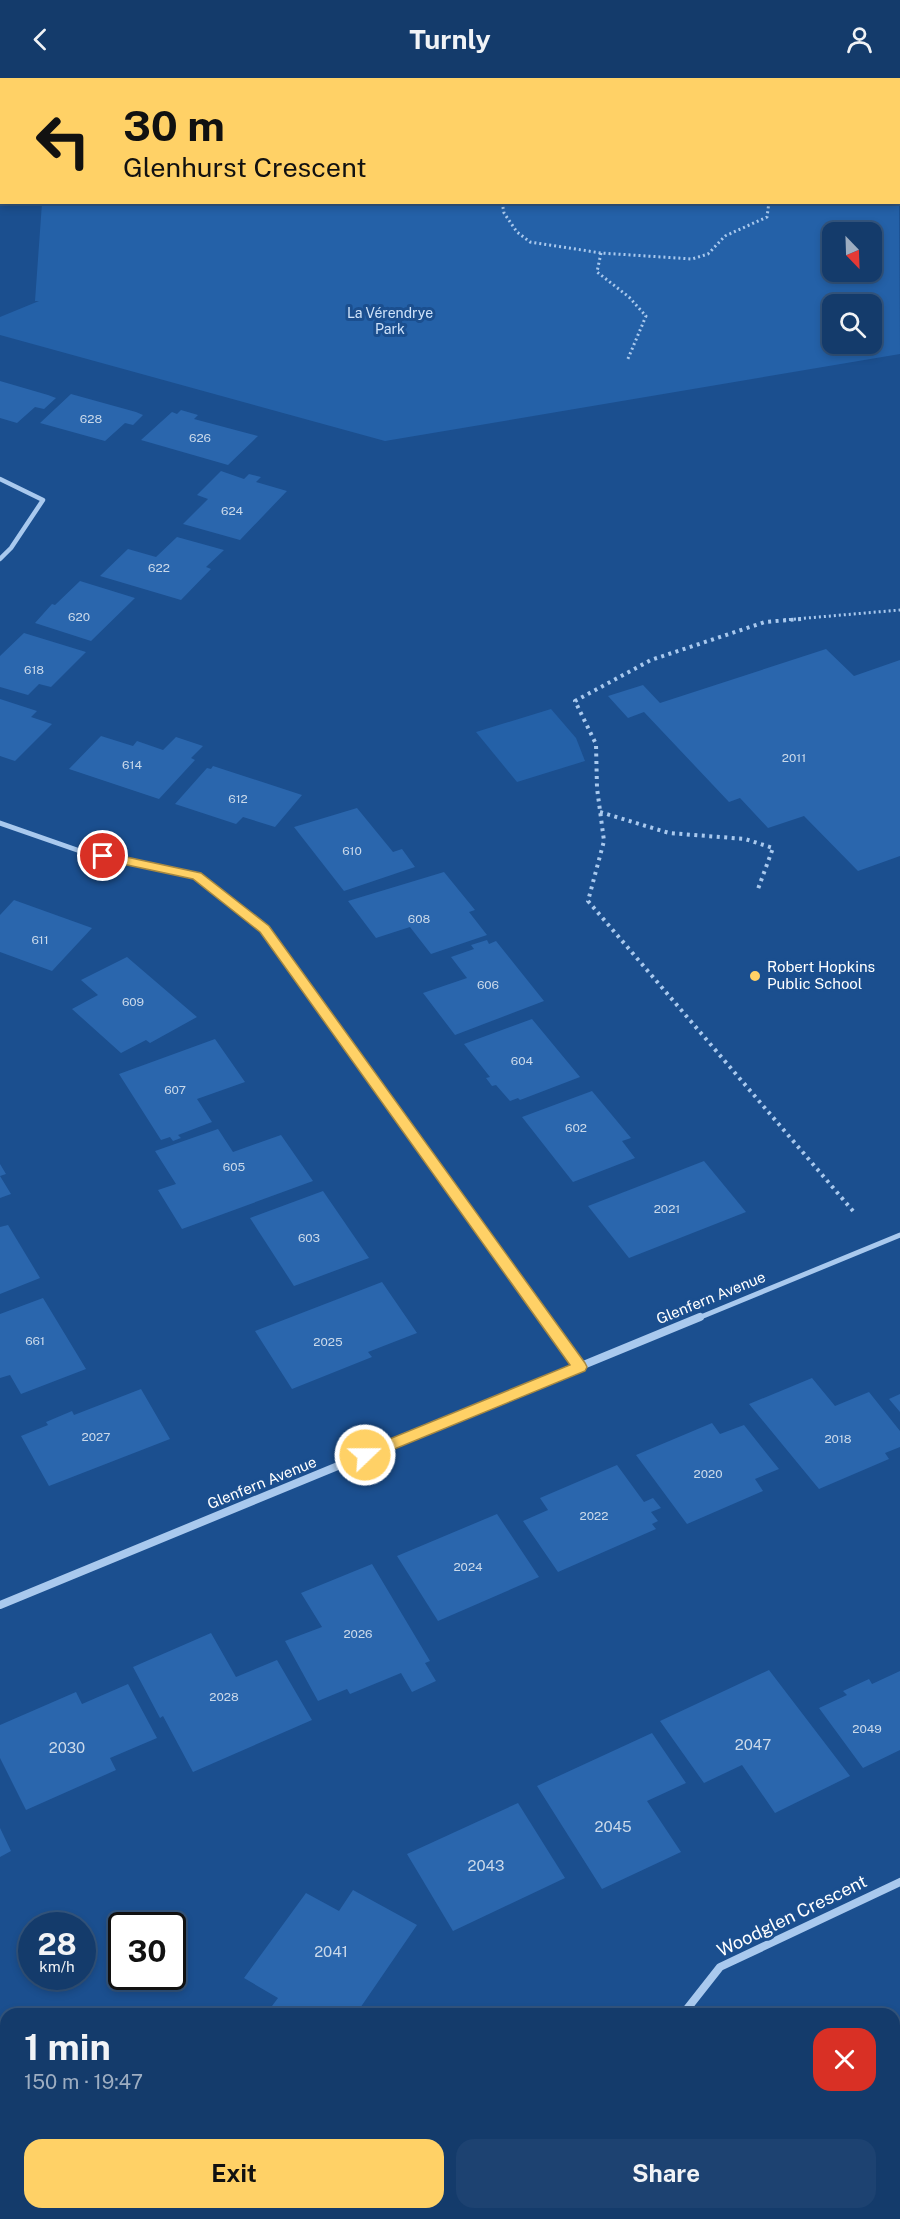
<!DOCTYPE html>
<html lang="en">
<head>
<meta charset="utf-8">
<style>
  body { margin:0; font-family:"Public Sans",sans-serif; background:#1d4271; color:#f1f3f6; height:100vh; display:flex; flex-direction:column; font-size:22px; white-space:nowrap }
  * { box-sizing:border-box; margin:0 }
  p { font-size:20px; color:#9dadc1 }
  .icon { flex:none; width:33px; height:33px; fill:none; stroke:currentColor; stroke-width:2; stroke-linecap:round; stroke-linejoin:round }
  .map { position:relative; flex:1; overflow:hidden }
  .details { position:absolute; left:0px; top:1930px; width:900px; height:212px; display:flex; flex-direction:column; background:#143b6b; border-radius:18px 18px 0 0; box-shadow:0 3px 9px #0003,0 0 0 2px #33557e }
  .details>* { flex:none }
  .banner { position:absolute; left:0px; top:0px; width:900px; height:126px; box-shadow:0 3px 9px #0003,0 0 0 2px #33557e; background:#ffd166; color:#111; overflow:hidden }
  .needle { width:39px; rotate:157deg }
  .fabs { position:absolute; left:822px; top:144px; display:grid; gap:12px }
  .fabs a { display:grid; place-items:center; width:60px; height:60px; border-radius:12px; background:#143b6b; box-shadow:0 3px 9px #0003,0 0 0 2px #33557e; font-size:30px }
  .speed { position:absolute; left:18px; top:1834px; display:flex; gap:12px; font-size:30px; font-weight:700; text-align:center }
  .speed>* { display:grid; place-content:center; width:78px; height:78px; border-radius:50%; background:#143b6b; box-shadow:0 3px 9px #0003,0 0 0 2px #33557e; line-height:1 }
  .speed small { font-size:15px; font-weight:400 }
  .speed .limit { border:3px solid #111; border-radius:9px; background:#fff; color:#111 }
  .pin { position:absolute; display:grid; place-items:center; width:51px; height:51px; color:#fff; margin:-26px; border:3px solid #fff; border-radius:50%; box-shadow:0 2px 6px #0007 }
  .me { position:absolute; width:66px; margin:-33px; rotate:68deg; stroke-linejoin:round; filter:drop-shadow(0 0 4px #0008) }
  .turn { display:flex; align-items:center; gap:21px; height:126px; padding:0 24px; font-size:27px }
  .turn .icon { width:78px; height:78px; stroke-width:2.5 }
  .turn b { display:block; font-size:42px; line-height:51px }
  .round { display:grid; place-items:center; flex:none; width:63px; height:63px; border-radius:18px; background:#1d4271 }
  .head { display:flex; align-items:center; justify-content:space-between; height:102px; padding:0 24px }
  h1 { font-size:36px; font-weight:700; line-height:45px }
  .primary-button { display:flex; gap:12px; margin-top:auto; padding:12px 24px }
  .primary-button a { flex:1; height:69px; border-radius:18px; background:#ffd166; color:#111; font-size:24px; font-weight:700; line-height:69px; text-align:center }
  .primary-button a+a { background:#1d4271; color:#f1f3f6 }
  header { display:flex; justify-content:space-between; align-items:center; height:78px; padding:0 24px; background:#143b6b; font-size:27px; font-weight:700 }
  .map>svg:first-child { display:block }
  .green { fill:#2461a8; fill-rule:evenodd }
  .building { fill:#2a66ad }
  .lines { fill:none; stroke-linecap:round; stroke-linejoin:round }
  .path-far1 { stroke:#a9c9ee; stroke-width:3; stroke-dasharray:2 3; stroke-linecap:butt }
  .path { stroke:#a9c9ee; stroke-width:4; stroke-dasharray:3 4.5; stroke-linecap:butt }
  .minor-far2 { stroke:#a9c9ee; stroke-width:4.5 }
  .minor-far1 { stroke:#a9c9ee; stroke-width:5 }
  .minor { stroke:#a9c9ee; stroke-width:8 }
  .route { fill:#ffd166; stroke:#a68842; stroke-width:1.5 }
  .poi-dot { fill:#ffd166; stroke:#1b4f8f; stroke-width:2 }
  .labels { text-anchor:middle; stroke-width:6; stroke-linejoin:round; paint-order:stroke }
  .number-label { font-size:12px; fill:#cad9ea }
  .far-park-label { font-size:14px; fill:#cfe3fa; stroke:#1b4f8f }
  .poi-label { font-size:15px; fill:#fff; stroke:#1b4f8f; text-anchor:start }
  .street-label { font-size:15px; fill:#fff; stroke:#1b4f8f }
  .near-number-label { font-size:15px; fill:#cad9ea }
  .near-street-label { font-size:18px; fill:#fff; stroke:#1b4f8f }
</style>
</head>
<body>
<header><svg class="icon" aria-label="back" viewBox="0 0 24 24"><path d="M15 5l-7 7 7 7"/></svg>Turnly<svg class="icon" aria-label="person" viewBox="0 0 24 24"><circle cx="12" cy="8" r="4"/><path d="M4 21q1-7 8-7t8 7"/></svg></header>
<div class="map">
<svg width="900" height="2141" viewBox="0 0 900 2141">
  <rect width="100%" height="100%" fill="#1b4f8f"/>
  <g class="green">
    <path d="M602,0H843L846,1H598Z"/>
    <path d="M899,115L900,276L385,363L0,257V239L39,223H35L42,125L898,124ZM832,154H872V194H832ZM832,226H872V266H832Z"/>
    <path d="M551,631L576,660L585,683L517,704L476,654Z"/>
  </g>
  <g class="building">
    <path d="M0,303L48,317L56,320L44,331L35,329L17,345L0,340Z"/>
    <path d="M71,316L136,334L143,337L133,347L125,345L105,363L40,345Z"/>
    <path d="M181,332L198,337L194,341L258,358L228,387L141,362L172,334L177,336Z"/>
    <path d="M221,393L244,401L249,396L261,399L256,404L287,413L240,462L183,446L208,421L197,417Z"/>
    <path d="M177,459L224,472L206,489L211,491L181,522L100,498L128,471L156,479Z"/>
    <path d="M80,503L135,520L91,563L35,545L52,526L55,527Z"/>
    <path d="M24,555L86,574L51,609L39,606L28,617L0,609V578Z"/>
    <path d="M826,571L854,598L900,582V778L858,793L804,738L768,750L740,720L729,724L644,634L628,640L608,618L643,607L660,625Z"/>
    <path d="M0,621L37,633L31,639L52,646L15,683L0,678Z"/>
    <path d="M101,658L133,668L137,663L163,672L176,659L203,668L191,680L195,682L159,721L69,691Z"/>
    <path d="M213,688L302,717L275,749L243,739L236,746L175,726L207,690L211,691Z"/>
    <path d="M357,730L393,774L402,771L415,789L344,813L294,749Z"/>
    <path d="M444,794L475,832L469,834L487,857L431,876L410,849L376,860L348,823Z"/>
    <path d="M14,822L92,850L52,893L0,874V837Z"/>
    <path d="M487,862L489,866L496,863L544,923L455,957L423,915L467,900L451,879L474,871L471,867Z"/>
    <path d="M127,879L197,939L150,965L146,962L121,975L72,931L98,917L81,902Z"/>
    <path d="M532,941L580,999L520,1022L518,1020L510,1023L496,1007L492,1008L486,1000L490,999L464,966Z"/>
    <path d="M215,961L245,1004L197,1021L212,1044L178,1057L181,1060L173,1063L170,1059L161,1062L119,996Z"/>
    <path d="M592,1013L631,1060L622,1063L635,1080L573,1104L522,1039Z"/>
    <path d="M218,1051L233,1074L281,1057L313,1103L182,1151L158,1112L176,1106L155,1073Z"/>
    <path d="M704,1083L746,1134L629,1180L588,1128Z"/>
    <path d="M0,1086L6,1096L0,1098L11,1116L0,1120Z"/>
    <path d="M323,1113L369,1180L294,1208L250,1140Z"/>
    <path d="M8,1147L40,1200L0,1216V1149Z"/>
    <path d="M382,1204L417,1255L368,1274L372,1279L292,1311L255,1253Z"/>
    <path d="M43,1220L86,1291L21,1316L10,1297L0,1300V1236Z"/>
    <path d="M812,1300L835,1328L869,1314L900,1353V1369L885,1375L889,1381L819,1411L749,1326Z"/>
    <path d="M141,1311L170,1361L49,1408L21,1358L48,1347L46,1344L72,1333L74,1337Z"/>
    <path d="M900,1316V1334L889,1321Z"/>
    <path d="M712,1345L720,1356L744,1347L779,1391L755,1401L763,1413L687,1446L636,1377Z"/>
    <path d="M617,1387L644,1424L653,1420L661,1430L651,1434L658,1443L652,1446L656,1451L558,1494L523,1443L548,1432L540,1420Z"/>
    <path d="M497,1436L539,1499L438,1543L397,1478Z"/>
    <path d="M372,1486L430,1583L425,1585L436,1603L412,1614L401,1595L350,1616L347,1611L318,1623L285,1563L322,1549L301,1515Z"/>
    <path d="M211,1555L236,1599L277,1582L312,1642L193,1694L163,1638L160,1640L133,1589Z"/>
    <path d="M769,1592L850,1698L775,1735L742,1687L704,1705L660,1643Z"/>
    <path d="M900,1593V1672L863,1690L819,1630L847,1617L843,1613L869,1601L872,1606Z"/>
    <path d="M128,1606L157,1660L110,1680L116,1692L26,1732L0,1680V1647L76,1614L82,1626Z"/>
    <path d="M652,1655L686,1705L647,1723L681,1774L602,1811L537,1708Z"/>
    <path d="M518,1725L565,1800L453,1853L407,1776Z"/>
    <path d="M0,1750L11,1773L0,1779Z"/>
    <path d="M353,1812L417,1847L356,1936H266L278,1920L244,1900L306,1815L339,1833Z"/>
    <path d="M894,1986L900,1991V2122L894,2116Z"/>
    <path d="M278,2136H435L429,2141H283Z"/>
  </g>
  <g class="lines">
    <g class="path-far1">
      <path d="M526,0L529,2"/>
      <path d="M502,124L504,135L517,154L530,164L601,175L692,181L708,176L725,158L767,139L769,124"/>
      <path d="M601,175L597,194L629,219L646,238L627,283"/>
      <path d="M784,542L900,532"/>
    </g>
    <g class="path">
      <path d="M801,541L765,544L651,582L575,623L596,666L597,710L604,763L588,823L853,1133"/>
      <path d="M600,734L669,755L745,761L773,770L758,811"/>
    </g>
    <path class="minor-far2" d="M0,401L43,422L11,470L0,481"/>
    <g class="minor-far1">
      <path d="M0,745L80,773L197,798L264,851L545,1241"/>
      <path d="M696,1241L900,1157"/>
    </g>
    <g class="minor">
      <path d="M544,1239L580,1289"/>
      <path d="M0,1527L700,1239"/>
      <path d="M683,1936L720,1889L900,1804"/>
      <path d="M739,2136L745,2141"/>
    </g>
  </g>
  <path class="route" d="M103,774L201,795L269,848L585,1285L587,1289L585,1293L370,1381H360L357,1377L360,1373L570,1287L260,854L193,801L99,781L97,778L99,775Z"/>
  <circle class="poi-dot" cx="755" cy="898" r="6"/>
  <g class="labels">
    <g class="number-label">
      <text x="91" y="345">628</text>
      <text x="200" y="364">626</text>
      <text x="232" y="437">624</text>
      <text x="159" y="494">622</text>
      <text x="79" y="543">620</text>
      <text x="34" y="596">618</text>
      <text x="794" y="684">2011</text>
      <text x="132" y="691">614</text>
      <text x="238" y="725">612</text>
      <text x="352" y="777">610</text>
      <text x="419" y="845">608</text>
      <text x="40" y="866">611</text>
      <text x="488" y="911">606</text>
      <text x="133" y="928">609</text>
      <text x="522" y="987">604</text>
      <text x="175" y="1016">607</text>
      <text x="576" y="1054">602</text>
      <text x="234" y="1093">605</text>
      <text x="667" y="1135">2021</text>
      <text x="309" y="1164">603</text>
      <text x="35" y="1267">661</text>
      <text x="328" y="1268">2025</text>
      <text x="96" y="1363">2027</text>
      <text x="838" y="1365">2018</text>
      <text x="708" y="1400">2020</text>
      <text x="594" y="1442">2022</text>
      <text x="468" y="1493">2024</text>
      <text x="358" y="1560">2026</text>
      <text x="224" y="1623">2028</text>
      <text x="867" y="1655">2049</text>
    </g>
    <g class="far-park-label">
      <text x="390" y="240">La Vérendrye<tspan x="390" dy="16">Park</tspan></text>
    </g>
    <g class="poi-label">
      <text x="767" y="894">Robert Hopkins<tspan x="767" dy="17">Public School</tspan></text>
    </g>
    <g class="street-label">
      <text transform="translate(711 1220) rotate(-22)" y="5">Glenfern Avenue</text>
      <text transform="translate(262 1405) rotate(-22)" y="5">Glenfern Avenue</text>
    </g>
    <g class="near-number-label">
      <text x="753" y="1672">2047</text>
      <text x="67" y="1675">2030</text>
      <text x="613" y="1754">2045</text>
      <text x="486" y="1793">2043</text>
      <text x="331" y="1879">2041</text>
    </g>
    <g class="near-street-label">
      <text transform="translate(792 1838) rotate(-26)" y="6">Woodglen Crescent</text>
    </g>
  </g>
</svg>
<div class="fabs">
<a><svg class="needle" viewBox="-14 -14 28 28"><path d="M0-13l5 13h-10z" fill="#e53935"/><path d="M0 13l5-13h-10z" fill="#9dadc1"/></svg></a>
<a><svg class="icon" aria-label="search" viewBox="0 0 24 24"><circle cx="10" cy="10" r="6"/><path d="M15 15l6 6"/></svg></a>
</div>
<div class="speed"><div>28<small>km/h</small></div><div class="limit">30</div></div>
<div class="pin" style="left:103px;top:778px;background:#d93025"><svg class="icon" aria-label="arrive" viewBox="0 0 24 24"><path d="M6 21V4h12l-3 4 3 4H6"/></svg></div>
<svg class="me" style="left:365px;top:1377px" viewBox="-20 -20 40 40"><circle r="17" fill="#ffd166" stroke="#fff" stroke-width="3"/><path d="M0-11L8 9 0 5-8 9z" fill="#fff"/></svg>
<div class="banner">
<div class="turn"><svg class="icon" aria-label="left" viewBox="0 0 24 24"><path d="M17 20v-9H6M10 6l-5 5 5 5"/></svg><div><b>30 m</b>Glenhurst Crescent</div></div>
</div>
<section class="details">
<div class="head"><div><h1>1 min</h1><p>150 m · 19:47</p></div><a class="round" style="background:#d93025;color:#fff"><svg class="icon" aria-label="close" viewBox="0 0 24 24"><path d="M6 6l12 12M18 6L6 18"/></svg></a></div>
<div class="primary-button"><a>Exit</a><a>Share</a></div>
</section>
</div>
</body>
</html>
